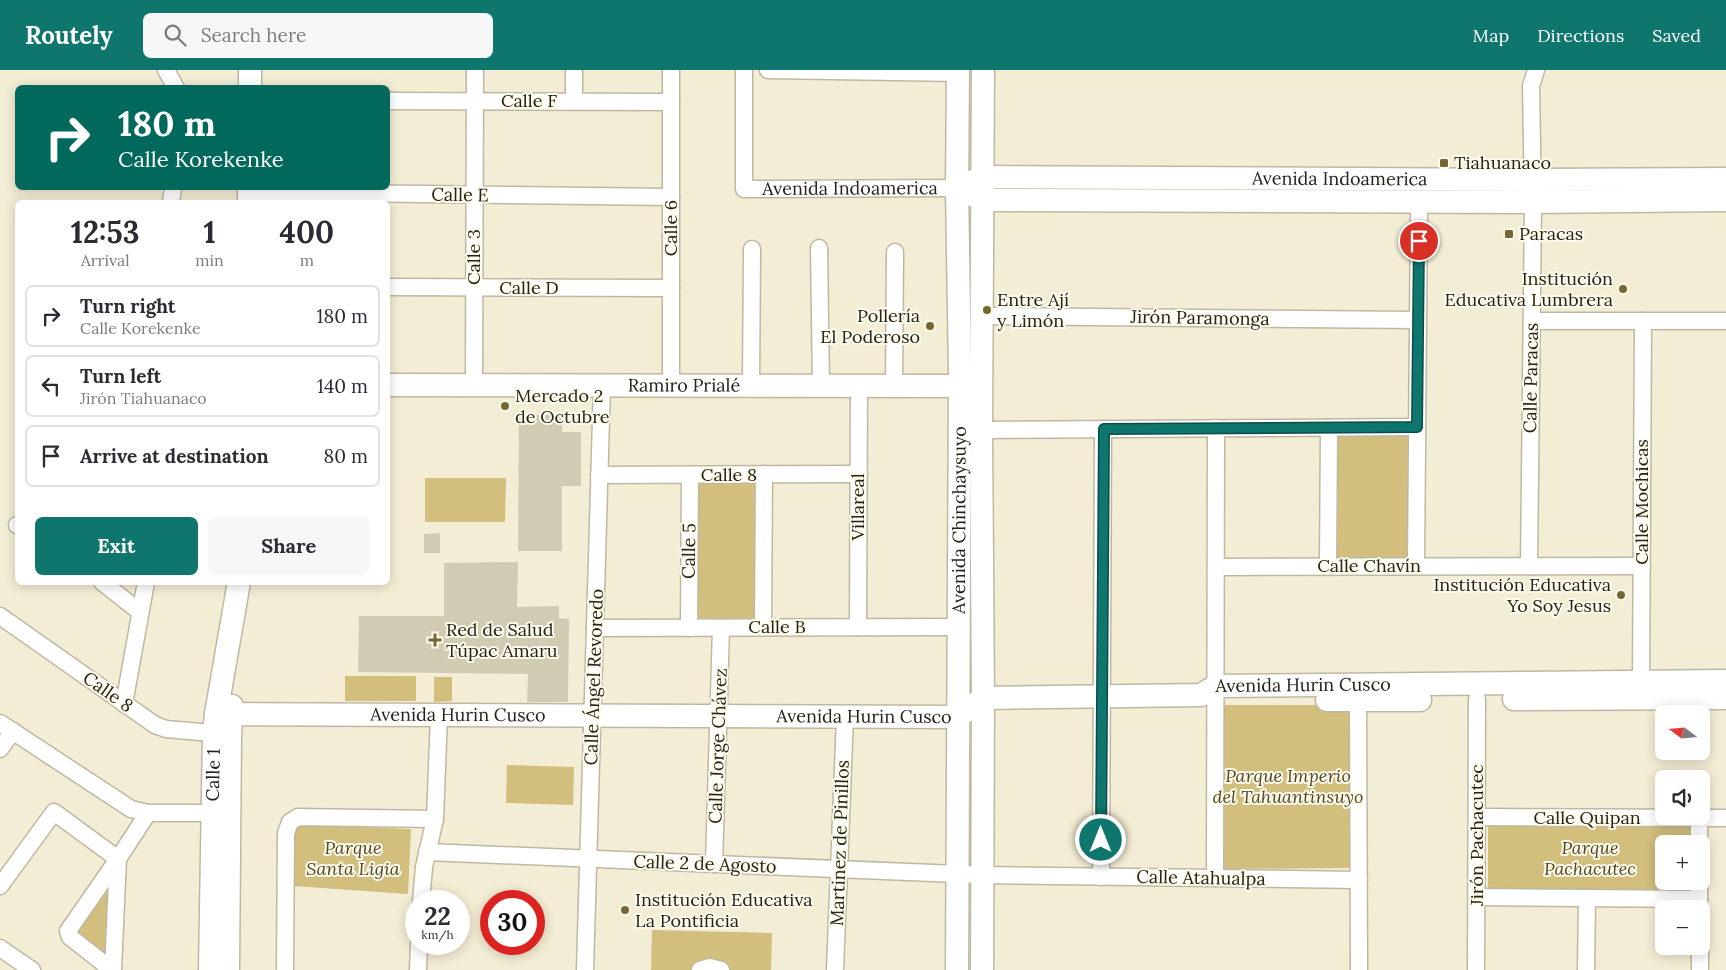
<!DOCTYPE html>
<html lang="en">
<head>
<meta charset="utf-8">
<style>
  body { margin:0; font-family:Lora,serif; background:#f7f7f7; color:#2b2b33; height:100vh; display:flex; flex-direction:column; font-size:19px; white-space:nowrap }
  * { box-sizing:border-box; margin:0 }
  p { font-size:16px; color:#7c7c81 }
  .icon { flex:none; width:28px; height:28px; fill:none; stroke:currentColor; stroke-width:2; stroke-linecap:round; stroke-linejoin:round }
  .map { position:relative; flex:1; overflow:hidden }
  .sheet { position:absolute; left:15px; top:130px; width:375px; height:385px; display:flex; flex-direction:column; background:#fff; border-radius:8px; box-shadow:0 2px 12px #0003 }
  .sheet>* { flex:none }
  .top-card { position:absolute; left:15px; top:15px; width:375px; height:105px; border-radius:8px; box-shadow:0 2px 12px #0003; background:#00695c; color:#fff; overflow:hidden }
  .needle { width:32px; rotate:286deg }
  .buttons { position:absolute; left:1655px; top:635px; display:grid; gap:10px }
  .buttons a { display:grid; place-items:center; width:55px; height:55px; border-radius:8px; background:#fff; box-shadow:0 2px 12px #0003; font-size:25px }
  .speed { position:absolute; left:405px; top:820px; display:flex; gap:10px; font-size:25px; font-weight:700; text-align:center }
  .speed>* { display:grid; place-content:center; width:65px; height:65px; border-radius:50%; background:#fff; box-shadow:0 2px 12px #0003; line-height:1 }
  .speed small { font-size:12px; font-weight:400 }
  .speed .limit { border:8px solid #d22; background:#fff; color:#111 }
  .pin { position:absolute; display:grid; place-items:center; width:42px; height:42px; color:#fff; margin:-21px; border:2px solid #fff; border-radius:50%; box-shadow:0 1px 5px #0007 }
  .me { position:absolute; width:55px; margin:-28px; rotate:0deg; stroke-linejoin:round; filter:drop-shadow(0 0 4px #0008) }
  .turn { display:flex; align-items:center; gap:18px; height:105px; padding:0 20px; font-size:22px }
  .turn .icon { width:65px; height:65px; stroke-width:2.5 }
  .turn b { display:block; font-size:35px; line-height:42px }
  .eta { display:flex; justify-content:space-evenly; align-items:center; height:85px; text-align:center }
  .eta b { font-size:30px; font-weight:800; line-height:35px }
  .action { display:flex; gap:10px; margin-top:auto; padding:10px 20px }
  .action a { flex:1; height:58px; border-radius:8px; background:#0f766e; color:#fff; font-size:20px; font-weight:800; line-height:58px; text-align:center }
  .action a+a { background:#f7f7f7; color:#2b2b33 }
  ul { padding:0; list-style:none }
  li { display:flex; align-items:center; gap:15px; height:62px; margin:0 10px 8px; padding:0 10px; border:2px solid #e1e1e2; border-radius:8px }
  li div { flex:1 }
  li b { display:block; font-size:19px }
  li em { font-style:normal }
  header { display:flex; align-items:center; gap:30px; box-sizing:border-box; height:70px; padding:0 25px; background:#0f766e; color:#fff }
  header strong { font-size:24px }
  nav { display:flex; gap:28px; margin-inline-start:auto; font-size:18px }
  .search { width:350px; height:45px; background:#f7f7f7; display:flex; align-items:center; gap:12px; box-sizing:border-box; padding:0 18px; border-radius:8px; color:#7c7c81; font-size:19px }
  .map>svg:first-child { display:block }
  .green { fill:#d2be7d }
  .building { fill:#d2cbb4 }
  .lines { fill:none; stroke-linecap:round; stroke-linejoin:round }
  .street-casing { stroke:#bfb8a1; stroke-width:19 }
  .secondary-casing { stroke:#bfb8a1; stroke-width:25 }
  .street { stroke:#fff; stroke-width:16 }
  .secondary { stroke:#fff; stroke-width:22 }
  .route-casing { stroke:#0a4d48; stroke-width:12 }
  .route { stroke:#0f766e; stroke-width:9 }
  .poi-dot { fill:#756633; stroke:#fffbec; stroke-width:2 }
  .labels { text-anchor:middle; stroke-width:4; stroke-linejoin:round; paint-order:stroke }
  .street-label { font-size:18px; fill:#252219; stroke:#fffbec }
  .poi-label { font-size:18px; fill:#252219; stroke:#fffbec; text-anchor:start }
  .park-label { font-size:18px; font-style:italic; fill:#524721; stroke:#fffbec }
</style>
</head>
<body>
<header>
<strong>Routely</strong>
<div class="search"><svg class="icon" aria-label="search" viewBox="0 0 24 24"><circle cx="10" cy="10" r="6"/><path d="M15 15l6 6"/></svg>Search here</div>
<nav><a>Map</a><a>Directions</a><a>Saved</a></nav>
</header>
<div class="map">
<svg width="1726" height="900" viewBox="0 0 1726 900">
  <rect width="100%" height="100%" fill="#f4edd5"/>
  <g class="green">
    <path d="M1332,363L1413,364L1412,490L1331,489Z"/>
    <path d="M425,408H506L505,452H425Z"/>
    <path d="M695,411H758L757,548H695Z"/>
    <rect x="345" y="606" width="71" height="25"/>
    <path d="M434,607H452V631L434,632Z"/>
    <path d="M1224,635H1353L1352,798L1222,799Z"/>
    <path d="M507,695L574,697L573,735L506,733Z"/>
    <path d="M302,755L411,759L408,824L293,816L294,764L297,757Z"/>
    <path d="M1488,755H1692V774H1664V811H1691V823L1488,821Z"/>
    <path d="M113,804L111,888L72,866Z"/>
    <path d="M652,860L772,863L771,900H651Z"/>
  </g>
  <g class="building">
    <path d="M519,345H562V362H581V416H562V481H518Z"/>
    <path d="M440,463V483H424V464Z"/>
    <path d="M518,492L517,537L559,536V548L569,549L568,632H527L528,604L358,602L359,546H444V493Z"/>
  </g>
  <g class="lines">
    <g class="street-casing">
      <g id="street">
        <path d="M166,0L176,18"/>
        <path d="M574,0V31"/>
        <path id="s1" d="M744,0V119L957,118"/>
        <path d="M768,0L958,3"/>
        <path d="M388,31L671,32"/>
        <path d="M249,122L671,127"/>
        <path d="M171,132L173,118"/>
        <path d="M819,178L821,316"/>
        <path d="M388,217L671,218"/>
        <path d="M982,246L1418,250"/>
        <path d="M1532,251H1726"/>
        <path d="M474,315L475,0"/>
        <path d="M671,315V0"/>
        <path d="M751,316L752,179"/>
        <path d="M894,316L895,182"/>
        <path d="M981,360L1417,357"/>
        <path d="M599,405L859,404"/>
        <path d="M17,455H18"/>
        <path d="M1328,496L1329,358"/>
        <path d="M1416,496L1419,132"/>
        <path d="M1529,496L1533,132L1531,16L1536,0"/>
        <path d="M1216,497L1642,496"/>
        <path d="M102,512L140,542"/>
        <path d="M0,546L155,655L166,659L224,664"/>
        <path d="M763,557L764,404"/>
        <path d="M858,557L859,316"/>
        <path d="M595,558L959,557"/>
        <path d="M689,558L690,405"/>
        <path d="M1641,612L1643,251"/>
        <path d="M1358,631L1359,900"/>
        <path d="M124,634L146,512"/>
        <path d="M0,653L131,739L148,743H212"/>
        <path d="M0,679L13,661"/>
        <path d="M1477,747L1726,748"/>
        <path d="M1699,748V774"/>
        <path d="M427,782L982,805L1359,810"/>
        <path d="M714,794L721,558"/>
        <path d="M1101,807L1103,359"/>
        <path d="M1215,808L1216,358"/>
        <path d="M1699,811V839"/>
        <path d="M0,816L54,742L118,789L68,861L70,867L112,900"/>
        <path d="M1477,827L1699,829"/>
        <path d="M421,831L424,797L435,749L439,645"/>
        <path d="M1700,876V900"/>
        <path d="M0,878L32,900"/>
        <path d="M113,900L118,789L148,743"/>
        <path d="M285,900L286,763L290,752L298,747L435,749"/>
        <path d="M418,900L419,874"/>
        <path d="M585,900L602,315"/>
        <path d="M700,900L710,897L721,900"/>
        <path d="M835,900L845,647"/>
        <path d="M1476,900L1477,629"/>
        <path d="M1586,900L1587,828"/>
      </g>
    </g>
    <g class="secondary-casing">
      <g id="secondary">
        <path d="M250,18V0"/>
        <path id="s2" d="M969,113L982,107L1533,110L1726,109"/>
        <path d="M968,123L983,130H995L1533,132L1726,130"/>
        <path d="M249,132V118"/>
        <path id="s3" d="M388,315L974,316"/>
        <path d="M1514,629L1726,628"/>
        <path d="M1327,630H1420"/>
        <path id="s4" d="M216,644L958,647L983,628L1201,625L1216,616L1726,611"/>
        <path id="s5" d="M210,900L214,664L216,644L239,512"/>
        <path d="M228,900L230,665L232,636"/>
        <path id="s6" d="M957,900L960,305L957,118L958,0"/>
        <path d="M982,900L983,628L981,360L983,0"/>
      </g>
    </g>
    <use href="#street" class="street"/>
    <use href="#secondary" class="secondary"/>
  </g>
  <g class="lines">
    <g class="route-casing">
      <path id="route" d="M1101,770L1104,359L1417,357L1419,171"/>
    </g>
    <use href="#route" class="route"/>
  </g>
  <g class="poi-dot">
    <rect x="1439" y="88" width="10" height="10" rx="2.5"/>
    <rect x="1504" y="159" width="10" height="10" rx="2.5"/>
    <circle cx="1623" cy="219" r="5"/>
    <circle cx="987" cy="240" r="5"/>
    <circle cx="930" cy="256" r="5"/>
    <circle cx="505" cy="336" r="5"/>
    <circle cx="1621" cy="525" r="5"/>
    <path d="M432.5 562.5h5v5h5v5h-5v5h-5v-5h-5v-5h5z"/>
    <circle cx="625" cy="840" r="5"/>
  </g>
  <g class="labels">
    <g class="street-label">
      <text x="529" y="37">Calle F</text>
      <text dy="6" stroke="none"><textPath href="#s2" startOffset="372">Avenida Indoamerica</textPath></text>
      <text dy="6" stroke="none"><textPath href="#s1" startOffset="225">Avenida Indoamerica</textPath></text>
      <text transform="translate(460 125) rotate(1)" y="6">Calle E</text>
      <text transform="translate(671 158) rotate(-90)" y="6">Calle 6</text>
      <text transform="translate(474 187) rotate(-90)" y="6">Calle 3</text>
      <text x="529" y="224">Calle D</text>
      <text transform="translate(1200 248) rotate(1)" y="6">Jirón Paramonga</text>
      <text transform="translate(1531 308) rotate(-89)" y="6">Calle Paracas</text>
      <text dy="6" stroke="none"><textPath href="#s3" startOffset="296">Ramiro Prialé</textPath></text>
      <text x="729" y="411">Calle 8</text>
      <text transform="translate(1642 432) rotate(-90)" y="6">Calle Mochicas</text>
      <text transform="translate(858 437) rotate(-90)" y="6">Villareal</text>
      <text dy="6" stroke="none"><textPath href="#s6" startOffset="450">Avenida Chinchaysuyo</textPath></text>
      <text transform="translate(689 481) rotate(-89)" y="6">Calle 5</text>
      <text x="1369" y="502">Calle Chavín</text>
      <text x="777" y="563">Calle B</text>
      <text transform="translate(594 607) rotate(-88)" y="6">Calle Ángel Revoredo</text>
      <text dy="6" stroke="none"><textPath href="#s4" startOffset="1096">Avenida Hurin Cusco</textPath></text>
      <text transform="translate(108 622) rotate(35)" y="6">Calle 8</text>
      <text dy="6" stroke="none"><textPath href="#s4" startOffset="242">Avenida Hurin Cusco</textPath></text>
      <text dy="6" stroke="none"><textPath href="#s4" startOffset="648">Avenida Hurin Cusco</textPath></text>
      <text transform="translate(718 676) rotate(-88)" y="6">Calle Jorge Chávez</text>
      <text dy="6" stroke="none"><textPath href="#s5" startOffset="195">Calle 1</textPath></text>
      <text x="1587" y="754">Calle Quipan</text>
      <text transform="translate(1477 765) rotate(-90)" y="6">Jirón Pachacutec</text>
      <text transform="translate(840 773) rotate(-88)" y="6">Martinez de Pinillos</text>
      <text transform="translate(705 794) rotate(2)" y="6">Calle 2 de Agosto</text>
      <text transform="translate(1201 808) rotate(1)" y="6">Calle Atahualpa</text>
    </g>
    <g class="poi-label">
      <text x="1454" y="99">Tiahuanaco</text>
      <text x="1519" y="170">Paracas</text>
      <text x="1613" y="215" text-anchor="end">Institución<tspan x="1613" dy="21">Educativa Lumbrera</tspan></text>
      <text x="997" y="236">Entre Ají<tspan x="997" dy="21">y Limón</tspan></text>
      <text x="920" y="252" text-anchor="end">Pollería<tspan x="920" dy="21">El Poderoso</tspan></text>
      <text x="515" y="332">Mercado 2<tspan x="515" dy="21">de Octubre</tspan></text>
      <text x="1611" y="521" text-anchor="end">Institución Educativa<tspan x="1611" dy="21">Yo Soy Jesus</tspan></text>
      <text x="446" y="566">Red de Salud<tspan x="446" dy="21">Túpac Amaru</tspan></text>
      <text x="635" y="836">Institución Educativa<tspan x="635" dy="21">La Pontificia</tspan></text>
    </g>
    <g class="park-label">
      <text x="1288" y="712">Parque Imperio<tspan x="1288" dy="21">del Tahuantinsuyo</tspan></text>
      <text x="353" y="784">Parque<tspan x="353" dy="21">Santa Ligia</tspan></text>
      <text x="1590" y="784">Parque<tspan x="1590" dy="21">Pachacutec</tspan></text>
    </g>
  </g>
</svg>
<div class="buttons">
<a><svg class="needle" viewBox="-14 -14 28 28"><path d="M0-13l5 13h-10z" fill="#e53935"/><path d="M0 13l5-13h-10z" fill="#7c7c81"/></svg></a>
<a><svg class="icon" aria-label="sound" viewBox="0 0 24 24"><path d="M4 9h4l5-4v14l-5-4H4zM17 9q2 3 0 6"/></svg></a>
<a>+</a>
<a>−</a>
</div>
<div class="speed"><div>22<small>km/h</small></div><div class="limit">30</div></div>
<div class="pin" style="left:1419px;top:171px;background:#d93025"><svg class="icon" aria-label="arrive" viewBox="0 0 24 24"><path d="M6 21V4h12l-3 4 3 4H6"/></svg></div>
<svg class="me" style="left:1101px;top:770px" viewBox="-20 -20 40 40"><circle r="17" fill="#0f766e" stroke="#fff" stroke-width="3"/><path d="M0-11L8 9 0 5-8 9z" fill="#fff"/></svg>
<div class="top-card">
<div class="turn"><svg class="icon" aria-label="right" viewBox="0 0 24 24"><path d="M7 20v-9h11M14 6l5 5-5 5"/></svg><div><b>180 m</b>Calle Korekenke</div></div>
</div>
<section class="sheet">
<div class="eta">
<div><b>12:53</b><p>Arrival</p></div>
<div><b>1</b><p>min</p></div>
<div><b>400</b><p>m</p></div>
</div>
<ul>
<li><svg class="icon" aria-label="right" viewBox="0 0 24 24"><path d="M7 20v-9h11M14 6l5 5-5 5"/></svg><div><b>Turn right</b><p>Calle Korekenke</p></div><em>180 m</em></li>
<li><svg class="icon" aria-label="left" viewBox="0 0 24 24"><path d="M17 20v-9H6M10 6l-5 5 5 5"/></svg><div><b>Turn left</b><p>Jirón Tiahuanaco</p></div><em>140 m</em></li>
<li><svg class="icon" aria-label="arrive" viewBox="0 0 24 24"><path d="M6 21V4h12l-3 4 3 4H6"/></svg><div><b>Arrive at destination</b></div><em>80 m</em></li>
</ul>
<div class="action"><a>Exit</a><a>Share</a></div>
</section>
</div>
</body>
</html>
